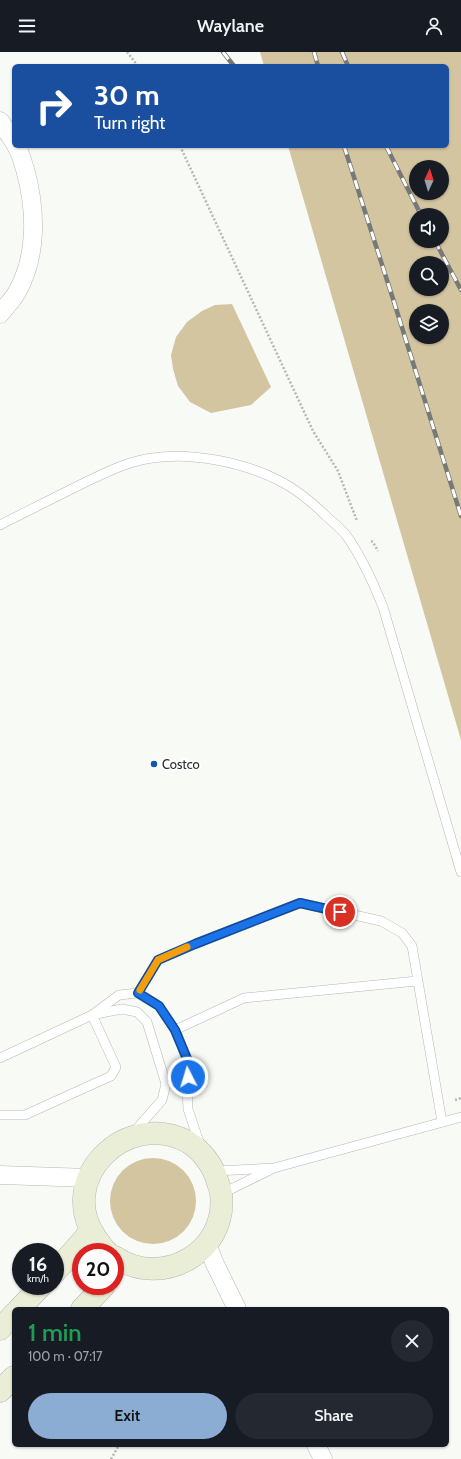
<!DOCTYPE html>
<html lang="en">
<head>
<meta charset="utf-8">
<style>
  body { margin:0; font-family:Cabin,sans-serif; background:#242831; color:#f1f3f6; height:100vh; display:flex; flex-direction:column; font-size:15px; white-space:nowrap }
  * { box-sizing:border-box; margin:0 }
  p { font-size:13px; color:#9ea1a6 }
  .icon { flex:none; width:22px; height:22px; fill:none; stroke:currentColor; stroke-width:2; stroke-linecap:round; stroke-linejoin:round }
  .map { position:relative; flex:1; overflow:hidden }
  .drawer { position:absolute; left:12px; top:1255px; width:437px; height:140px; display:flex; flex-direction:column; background:#171b24; border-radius:6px; box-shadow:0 1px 3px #0004 }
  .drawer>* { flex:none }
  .guide { position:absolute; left:12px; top:12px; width:437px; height:84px; border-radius:6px; box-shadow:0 1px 3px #0004; background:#1a4fa0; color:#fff; overflow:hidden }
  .needle { width:26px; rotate:4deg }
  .tools { position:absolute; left:409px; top:108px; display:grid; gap:8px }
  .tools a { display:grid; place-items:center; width:40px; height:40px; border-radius:50%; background:#171b24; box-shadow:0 1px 3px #0004; font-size:20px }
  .speed { position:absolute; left:12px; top:1191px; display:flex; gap:8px; font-size:20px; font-weight:700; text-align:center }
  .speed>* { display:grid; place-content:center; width:52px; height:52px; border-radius:50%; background:#171b24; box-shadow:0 1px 3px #0004; line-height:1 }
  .speed small { font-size:10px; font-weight:400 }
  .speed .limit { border:6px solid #d22; background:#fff; color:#111 }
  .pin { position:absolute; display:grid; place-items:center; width:34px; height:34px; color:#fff; margin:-17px; border:2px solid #fff; border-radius:50%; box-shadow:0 1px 4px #0007 }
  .me { position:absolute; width:44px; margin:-22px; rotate:355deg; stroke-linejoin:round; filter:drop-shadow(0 0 3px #0008) }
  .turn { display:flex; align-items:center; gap:14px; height:84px; padding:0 16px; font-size:18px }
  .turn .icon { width:52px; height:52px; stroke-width:2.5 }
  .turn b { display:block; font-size:28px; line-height:34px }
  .round { display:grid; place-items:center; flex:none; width:42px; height:42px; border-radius:21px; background:#242831 }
  .head { display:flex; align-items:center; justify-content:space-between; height:68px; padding:0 16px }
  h1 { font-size:24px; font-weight:600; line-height:30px; color:#1e9e55 }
  .primary-button { display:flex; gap:8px; margin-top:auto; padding:8px 16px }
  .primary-button a { flex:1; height:46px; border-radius:24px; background:#8cadd3; color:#111; font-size:16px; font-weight:600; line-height:46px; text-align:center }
  .primary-button a+a { background:#242831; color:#f1f3f6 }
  header { display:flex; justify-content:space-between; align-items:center; height:52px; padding:0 16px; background:#171b24; font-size:18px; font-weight:600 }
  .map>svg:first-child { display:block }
  .green { fill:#d3c5a0; fill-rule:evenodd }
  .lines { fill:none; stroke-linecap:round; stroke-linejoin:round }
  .lane-casing { stroke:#b5b8b3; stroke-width:10 }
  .street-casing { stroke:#b5b8b3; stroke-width:19 }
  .secondary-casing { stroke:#b5b8b3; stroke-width:23 }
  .path { stroke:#b6b8b4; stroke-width:2.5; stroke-dasharray:2 2; stroke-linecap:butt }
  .lane { stroke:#fff; stroke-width:9 }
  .street { stroke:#fff; stroke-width:18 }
  .secondary { stroke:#ebeed7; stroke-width:22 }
  .rail-casing { stroke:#777976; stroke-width:4.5 }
  .rail { stroke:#fff; stroke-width:3; stroke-dasharray:9; stroke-linecap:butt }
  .route-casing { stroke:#114b97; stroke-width:10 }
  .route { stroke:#1a73e8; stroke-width:7 }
  .slow { stroke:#f59e0b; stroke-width:7 }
  .poi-dot { fill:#1158a8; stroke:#fff; stroke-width:1.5 }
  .labels { text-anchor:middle; stroke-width:4; stroke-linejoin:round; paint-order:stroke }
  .poi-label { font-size:13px; fill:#282a28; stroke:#fff; text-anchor:start }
</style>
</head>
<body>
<header><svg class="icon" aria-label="menu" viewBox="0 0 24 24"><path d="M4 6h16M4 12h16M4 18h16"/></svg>Waylane<svg class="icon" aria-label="person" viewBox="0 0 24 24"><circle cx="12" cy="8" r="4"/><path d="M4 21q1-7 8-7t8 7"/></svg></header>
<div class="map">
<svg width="461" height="1407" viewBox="0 0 461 1407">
  <rect width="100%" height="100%" fill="#f7faf5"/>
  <g class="green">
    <path d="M260,0H461V688L288,94H447V14H264ZM416,115H442V141H416ZM416,163H442V189H416ZM416,211H442V237H416ZM416,259H442V285H416Z"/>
    <path d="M232,252L271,335L251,353L211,361L190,350L178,334L173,317L171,303L176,285L187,270L202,259L215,253Z"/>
    <circle cx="153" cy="1149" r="43"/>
  </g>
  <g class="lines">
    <g class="lane-casing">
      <g id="lane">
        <path d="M0,473C30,458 61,442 92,427C111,418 130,409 152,406C191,400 242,410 278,428C296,437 312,450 326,464C333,470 340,476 346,483C362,505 373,530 383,555L461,820"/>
        <path d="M138,941L158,908L195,892L300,851L381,869L402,881L412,894L442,1070"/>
        <path d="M96,962L122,957L137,960L147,970L166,1032L162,1048L134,1080"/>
        <path d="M175,978L244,946L417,929"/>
        <path d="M0,1006L92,963L119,943L138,941L159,954L175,978L190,1014L187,1036L188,1057L200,1093"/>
        <path d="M0,1063H25L111,1024L116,1015L92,963"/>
        <path d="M215,1119L274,1116L461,1065"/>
        <path d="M221,1142L270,1118"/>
      </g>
    </g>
    <g class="street-casing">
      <g id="street">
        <path d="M0,69L14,90"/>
        <path d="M0,262C5,255 13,248 17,240C38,203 36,157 25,117C22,109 21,101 16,94"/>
        <path d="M0,1123L89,1126"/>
        <path d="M207,1191L214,1210L237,1257"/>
        <path d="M316,1393L323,1407"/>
      </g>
    </g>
    <g class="secondary-casing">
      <g id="secondary">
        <path d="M107,1200C103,1197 100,1191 96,1186C55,1128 126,1056 188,1090C201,1098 213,1113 217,1128C218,1132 221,1138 221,1142C228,1200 162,1237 115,1205"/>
        <path d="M55,1220L91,1179"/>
        <path d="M19,1257L41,1234"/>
        <path d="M82,1257L104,1234"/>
        <path d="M0,1277L14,1262"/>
        <path d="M0,1339L14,1325"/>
      </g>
    </g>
    <g class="path">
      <path d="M127,0L138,14"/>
      <path d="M180,94L313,379L338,419L357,469"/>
      <path d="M371,489L373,490L378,499"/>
      <path d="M455,1048L461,1046"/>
      <path d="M111,1407L119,1393"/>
    </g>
    <use href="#lane" class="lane"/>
    <use href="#street" class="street"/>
    <use href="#secondary" class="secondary"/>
    <g class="rail-casing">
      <g id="rail">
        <path d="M223,0L234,14"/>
        <path d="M314,0L318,14"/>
        <path d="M342,0L348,14"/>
        <path d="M344,94L394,250L461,464"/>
        <path d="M386,94L421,163"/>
        <path d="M435,189L461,238"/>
      </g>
    </g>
    <use href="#rail" class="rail"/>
  </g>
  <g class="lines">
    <g class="route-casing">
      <path id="route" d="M188,1025L190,1014L175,978L159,954L138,941L158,908L195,892L300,851L340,860"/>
    </g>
    <use href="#route" class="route"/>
    <path class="slow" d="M140,938L158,908L187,895"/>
  </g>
  <circle class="poi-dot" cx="154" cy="712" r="4"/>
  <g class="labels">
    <g class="poi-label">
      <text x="162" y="717">Costco</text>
    </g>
  </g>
</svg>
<div class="tools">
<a><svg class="needle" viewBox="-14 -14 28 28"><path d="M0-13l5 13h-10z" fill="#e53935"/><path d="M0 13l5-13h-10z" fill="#9ea1a6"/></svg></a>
<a><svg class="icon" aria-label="sound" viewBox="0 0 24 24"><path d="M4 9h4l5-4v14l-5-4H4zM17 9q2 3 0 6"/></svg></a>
<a><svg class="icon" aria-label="search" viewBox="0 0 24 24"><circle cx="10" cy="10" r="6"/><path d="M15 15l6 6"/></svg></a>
<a><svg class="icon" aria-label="layers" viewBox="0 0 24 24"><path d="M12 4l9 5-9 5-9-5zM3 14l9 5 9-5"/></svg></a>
</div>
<div class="speed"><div>16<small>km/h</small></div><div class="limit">20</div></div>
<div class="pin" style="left:340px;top:860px;background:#d93025"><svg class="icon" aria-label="arrive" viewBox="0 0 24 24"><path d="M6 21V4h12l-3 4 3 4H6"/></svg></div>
<svg class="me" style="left:188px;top:1025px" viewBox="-20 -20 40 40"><circle r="17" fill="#1a73e8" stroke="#fff" stroke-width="3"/><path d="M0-11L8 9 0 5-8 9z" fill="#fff"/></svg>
<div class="guide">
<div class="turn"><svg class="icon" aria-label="right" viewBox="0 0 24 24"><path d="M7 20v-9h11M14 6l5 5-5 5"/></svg><div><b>30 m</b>Turn right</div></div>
</div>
<section class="drawer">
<div class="head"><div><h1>1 min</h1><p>100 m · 07:17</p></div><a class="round"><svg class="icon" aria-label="close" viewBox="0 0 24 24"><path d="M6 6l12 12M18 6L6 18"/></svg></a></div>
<div class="primary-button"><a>Exit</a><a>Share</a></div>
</section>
</div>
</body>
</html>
